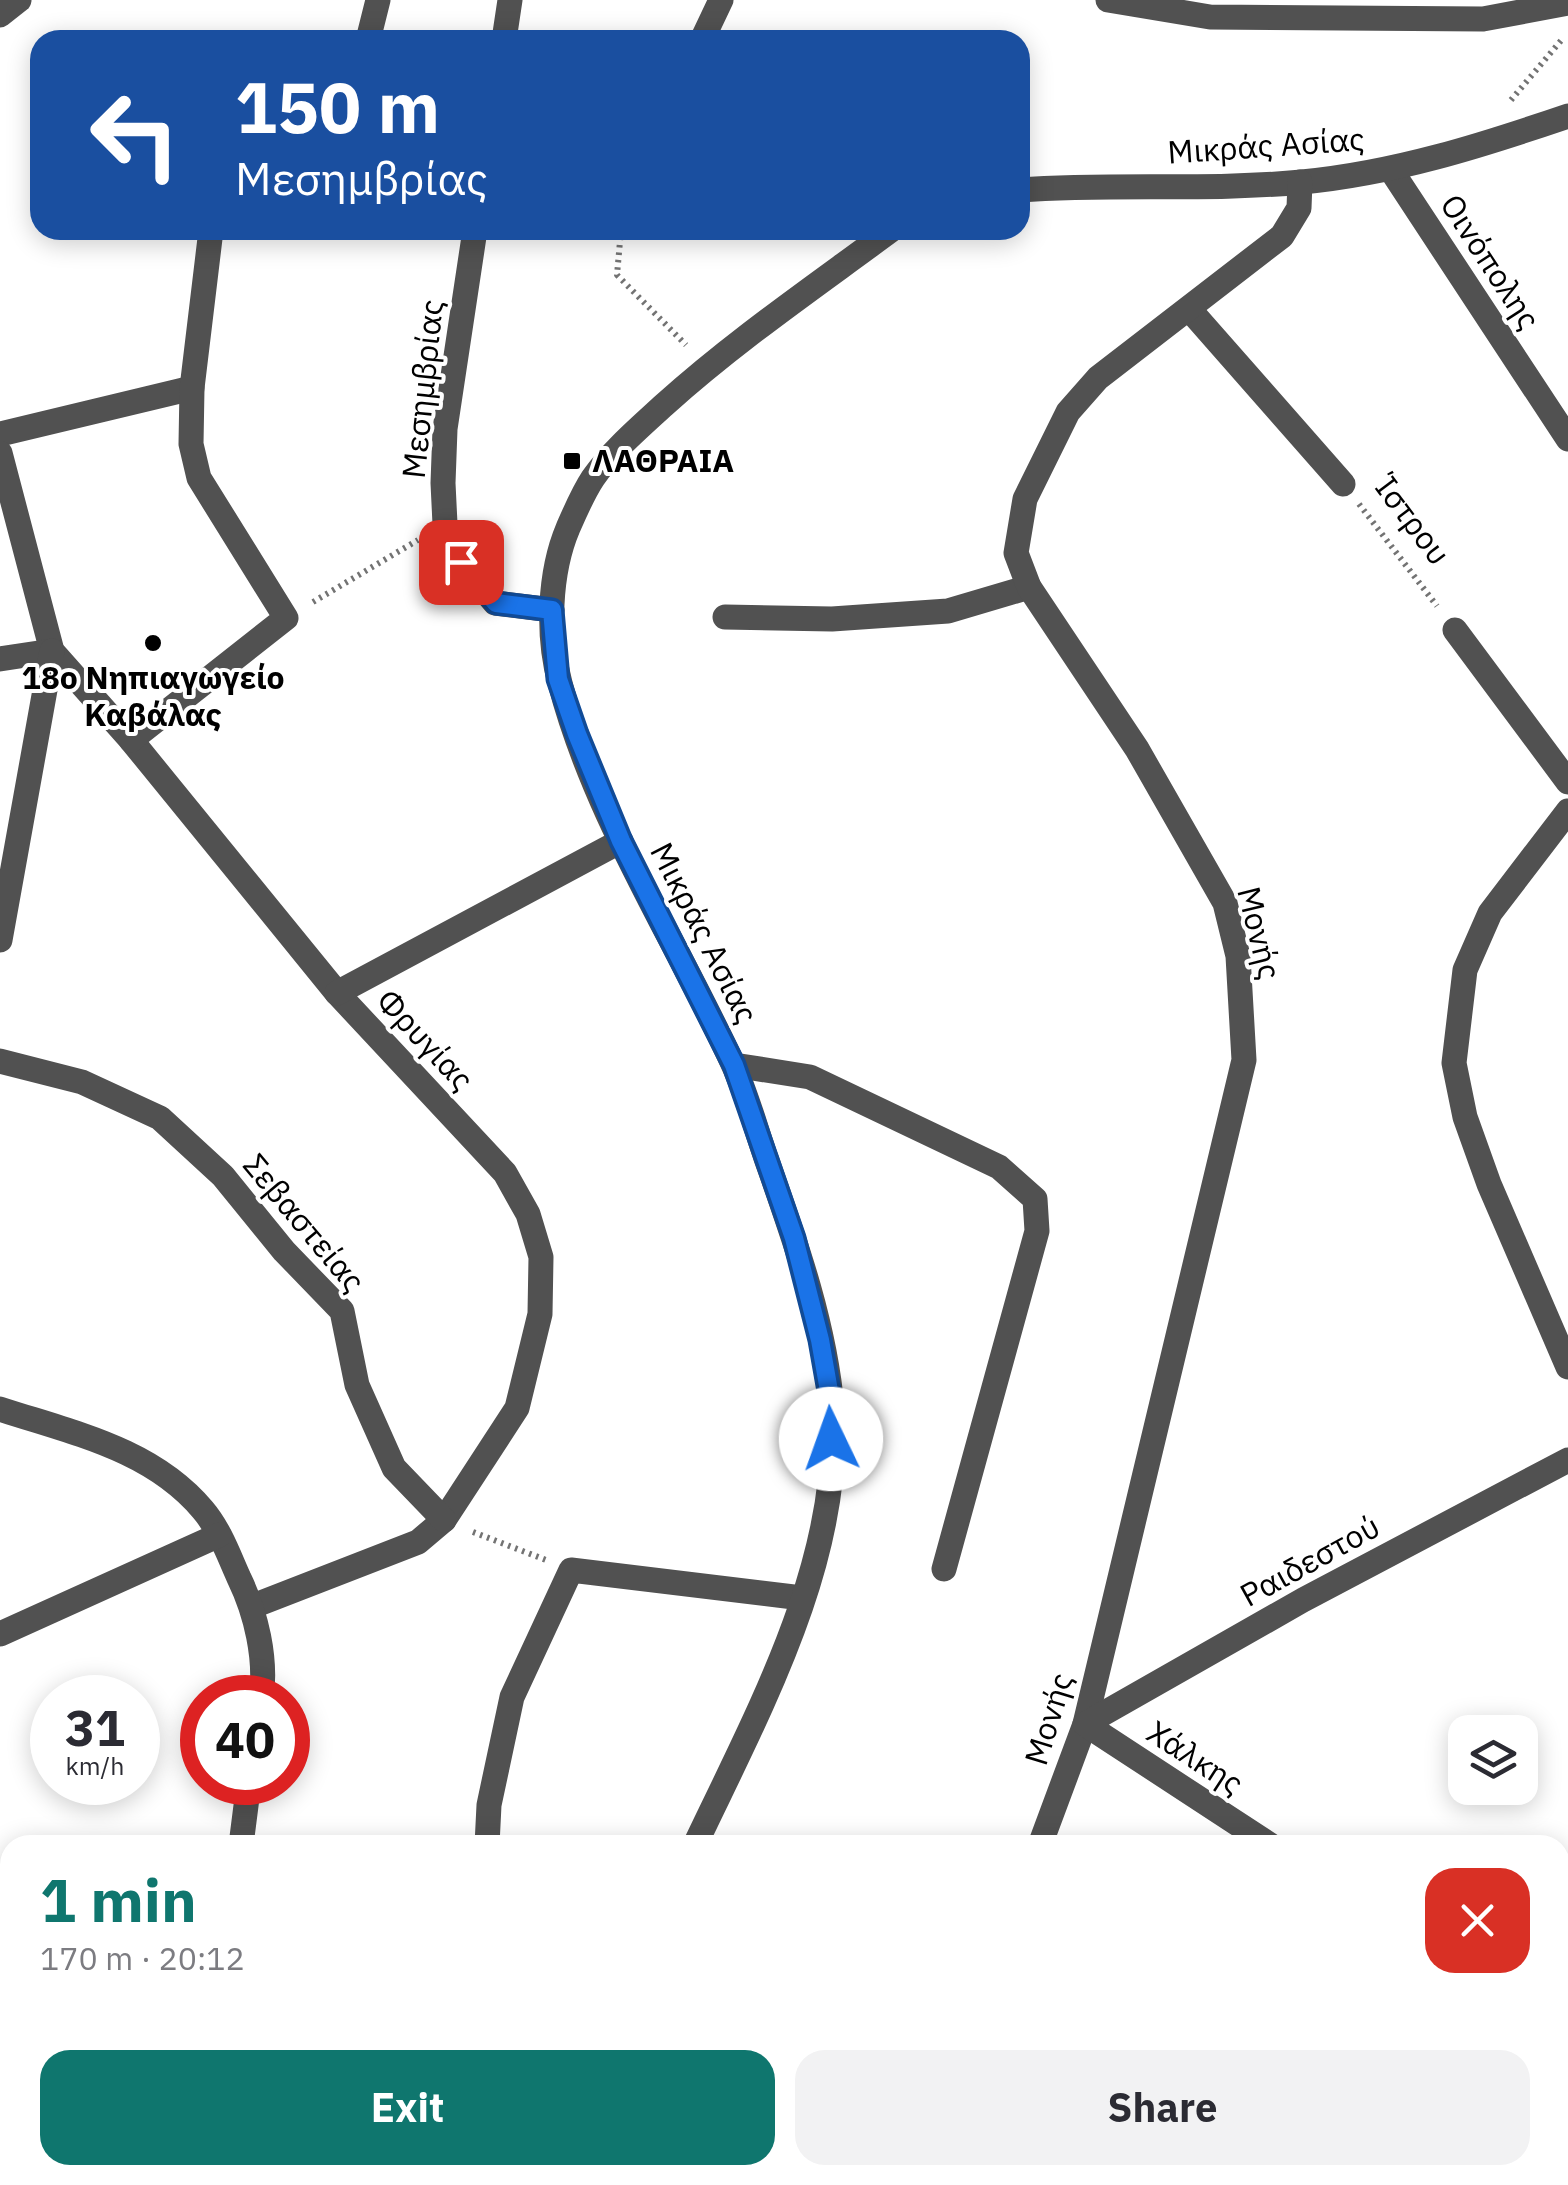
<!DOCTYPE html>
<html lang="en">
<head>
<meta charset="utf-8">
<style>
  body { margin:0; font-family:"IBM Plex Sans",sans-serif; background:#f2f2f3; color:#2b2b33; height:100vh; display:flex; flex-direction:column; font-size:38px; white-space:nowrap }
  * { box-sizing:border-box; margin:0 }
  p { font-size:32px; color:#7c7c81 }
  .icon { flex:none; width:55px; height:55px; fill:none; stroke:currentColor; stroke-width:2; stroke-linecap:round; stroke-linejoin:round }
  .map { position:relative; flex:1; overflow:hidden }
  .details { position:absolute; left:0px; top:1835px; width:1570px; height:350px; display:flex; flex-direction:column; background:#fff; border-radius:30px 30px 0 0; box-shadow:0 5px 25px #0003 }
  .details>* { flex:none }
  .hud { position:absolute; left:30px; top:30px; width:1000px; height:210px; border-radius:30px; box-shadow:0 5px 25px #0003; background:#1a4fa0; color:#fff; overflow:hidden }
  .fabs { position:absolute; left:1448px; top:1715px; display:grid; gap:20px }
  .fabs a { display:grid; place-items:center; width:90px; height:90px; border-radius:20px; background:#fff; box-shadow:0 5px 25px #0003; font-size:50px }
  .speed { position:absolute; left:30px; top:1675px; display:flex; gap:20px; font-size:50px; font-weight:700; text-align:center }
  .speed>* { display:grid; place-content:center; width:130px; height:130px; border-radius:50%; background:#fff; box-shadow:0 5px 25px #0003; line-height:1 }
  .speed small { font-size:25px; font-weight:400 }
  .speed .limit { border:15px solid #d22; background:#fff; color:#111 }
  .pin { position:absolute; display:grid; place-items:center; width:85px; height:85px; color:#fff; margin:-42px; border-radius:20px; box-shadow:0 5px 15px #0006 }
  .me { position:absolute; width:110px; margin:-55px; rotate:357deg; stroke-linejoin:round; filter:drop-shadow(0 0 8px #0008) }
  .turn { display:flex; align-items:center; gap:35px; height:210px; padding:0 40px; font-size:45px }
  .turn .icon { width:130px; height:130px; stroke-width:2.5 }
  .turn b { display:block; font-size:70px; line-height:85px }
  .round { display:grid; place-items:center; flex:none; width:105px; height:105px; border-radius:30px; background:#f2f2f3 }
  .summary { display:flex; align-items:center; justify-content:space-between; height:170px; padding:0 40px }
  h1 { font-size:60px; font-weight:700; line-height:75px; color:#0f766e }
  .cta { display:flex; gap:20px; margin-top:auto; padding:20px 40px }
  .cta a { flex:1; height:115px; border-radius:30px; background:#0f766e; color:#fff; font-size:40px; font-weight:700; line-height:115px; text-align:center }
  .cta a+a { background:#f2f2f3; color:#2b2b33 }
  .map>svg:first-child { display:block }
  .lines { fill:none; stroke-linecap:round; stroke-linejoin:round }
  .path { stroke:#737373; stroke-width:6; stroke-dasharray:2.5 5; stroke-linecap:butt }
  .minor { stroke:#515151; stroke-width:25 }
  .route-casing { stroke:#114b97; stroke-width:25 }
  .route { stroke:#1a73e8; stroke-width:18 }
  .poi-dot { fill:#000; stroke:#fff; stroke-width:4 }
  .labels { text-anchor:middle; stroke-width:8; stroke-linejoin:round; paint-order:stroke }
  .street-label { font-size:32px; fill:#000; stroke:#fff }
  .poi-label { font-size:32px; font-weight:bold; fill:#000; stroke:#fff; text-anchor:start }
</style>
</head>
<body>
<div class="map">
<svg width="1568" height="2185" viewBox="0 0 1568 2185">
  <rect width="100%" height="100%" fill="#fff"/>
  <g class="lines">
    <g class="path">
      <path d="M1511,100L1564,37"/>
      <path d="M621,230L617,275L686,345"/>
      <path d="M1359,504L1437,606"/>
      <path d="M313,602L418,540"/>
      <path d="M473,1532L546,1560"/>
    </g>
    <g class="minor">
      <path d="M1108,0L1210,17L1483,19L1568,3"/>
      <path d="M0,15L19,0"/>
      <path d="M368,40L378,0"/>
      <path d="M504,40L510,0"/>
      <path d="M702,40L721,0"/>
      <path d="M1391,170L1568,439"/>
      <path d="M1020,190C1114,183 1209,191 1302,182C1395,173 1480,146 1568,116"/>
      <path d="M475,230L445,429L443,483L445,524L461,563L495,603L552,610"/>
      <path d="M1190,310L1343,484"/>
      <path d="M0,434L192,388"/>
      <path d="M0,453L52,651L131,740L337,993L505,1173L528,1214L541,1257L540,1314L517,1408L444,1520L418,1542L253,1606"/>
      <path d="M725,617L832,619L948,611L1029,587"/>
      <path d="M1455,630L1568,782"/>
      <path d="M0,659L52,651"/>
      <path d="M131,740L286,618L199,478L191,444L192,388L211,230"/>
      <path d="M1568,811L1490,913L1465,970L1454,1063L1465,1117L1489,1184L1568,1367"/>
      <path d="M0,940L52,651"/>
      <path d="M337,993L621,841"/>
      <path d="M0,1061L82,1082L160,1118L223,1176L284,1251L342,1311L357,1385L394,1468L444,1520"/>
      <path d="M734,1065L810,1077L999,1167L1035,1199L1037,1231L944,1569"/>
      <path d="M0,1409C73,1433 152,1449 203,1510C220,1530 229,1556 239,1578C256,1613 267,1659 261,1698"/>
      <path d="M0,1634L219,1535"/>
      <path d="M241,1845L249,1782"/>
      <path d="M487,1845L489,1805L512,1697L571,1570L802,1598"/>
      <path d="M695,1845C758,1712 843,1559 832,1408C825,1323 794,1238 766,1158C755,1126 746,1092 732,1062C675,938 594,815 560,683C547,635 549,573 568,528C575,512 583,493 593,478C612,451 640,427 664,405C735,341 814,287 891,230"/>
      <path d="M1040,1845L1085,1724L1244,1060L1238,956L1225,903L1137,749L1029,587L1016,553L1025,499L1068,412L1098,378L1282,236L1299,208L1300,182"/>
      <path d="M1270,1845L1085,1724L1303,1600L1568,1460"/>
      <path d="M1560,1913L1568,1914"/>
      <path d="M0,1924L10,1960"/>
      <path d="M0,2013L10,1996"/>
      <path d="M343,2175L356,2185"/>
      <path d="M1263,2175L1300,2185"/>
      <path d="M507,2185L522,2175"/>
      <path d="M537,2185L541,2175"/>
      <path d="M965,2185L967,2175"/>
    </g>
  </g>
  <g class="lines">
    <g class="route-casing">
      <path id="route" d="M461,562L496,603L552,610L558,679L577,734L621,841L734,1065L794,1238L820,1340L832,1408L831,1439"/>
    </g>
    <use href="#route" class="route"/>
  </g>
  <g class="poi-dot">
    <rect x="562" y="451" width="20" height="20" rx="5"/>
    <circle cx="153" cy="643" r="10"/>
  </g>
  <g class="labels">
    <g class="street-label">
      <text transform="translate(1266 146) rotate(-4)" y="11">Μικράς Ασίας</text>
      <text transform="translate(1490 262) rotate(57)" y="11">Οινόπολης</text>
      <text transform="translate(423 389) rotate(-84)" y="11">Μεσημβρίας</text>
      <text transform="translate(1412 520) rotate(53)" y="11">Ίστρου</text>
      <text transform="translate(704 933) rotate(63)" y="11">Μικράς Ασίας</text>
      <text transform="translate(1259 933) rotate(76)" y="11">Μονής</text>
      <text transform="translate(425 1040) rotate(47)" y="11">Φρυγίας</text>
      <text transform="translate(304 1223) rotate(50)" y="11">Σεβαστείας</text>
      <text transform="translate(1310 1561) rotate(-29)" y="11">Ραιδεστού</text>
      <text transform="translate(1049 1719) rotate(-73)" y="11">Μονής</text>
      <text transform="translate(1195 1758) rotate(33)" y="11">Χάλκης</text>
    </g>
    <g class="poi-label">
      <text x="592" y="472">ΛΑΘΡΑΙΑ</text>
      <text x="153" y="689" text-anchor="middle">18ο Νηπιαγωγείο<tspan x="153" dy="37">Καβάλας</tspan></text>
    </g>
  </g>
</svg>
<div class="fabs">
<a><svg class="icon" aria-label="layers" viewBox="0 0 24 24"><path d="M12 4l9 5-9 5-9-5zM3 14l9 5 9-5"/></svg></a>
</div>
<div class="speed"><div>31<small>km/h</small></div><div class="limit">40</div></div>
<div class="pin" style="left:461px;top:562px;background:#d93025"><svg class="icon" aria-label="arrive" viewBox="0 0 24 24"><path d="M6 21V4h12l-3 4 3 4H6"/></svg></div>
<svg class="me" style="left:831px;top:1439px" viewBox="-20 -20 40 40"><circle r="19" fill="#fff"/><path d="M0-13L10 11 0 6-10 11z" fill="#1a73e8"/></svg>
<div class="hud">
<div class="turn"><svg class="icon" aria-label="left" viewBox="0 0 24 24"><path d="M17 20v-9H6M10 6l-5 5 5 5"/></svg><div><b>150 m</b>Μεσημβρίας</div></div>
</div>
<section class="details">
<div class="summary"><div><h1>1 min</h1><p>170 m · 20:12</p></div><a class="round" style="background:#d93025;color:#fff"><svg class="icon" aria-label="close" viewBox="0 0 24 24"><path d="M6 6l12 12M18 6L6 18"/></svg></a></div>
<div class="cta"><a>Exit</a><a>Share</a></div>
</section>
</div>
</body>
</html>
